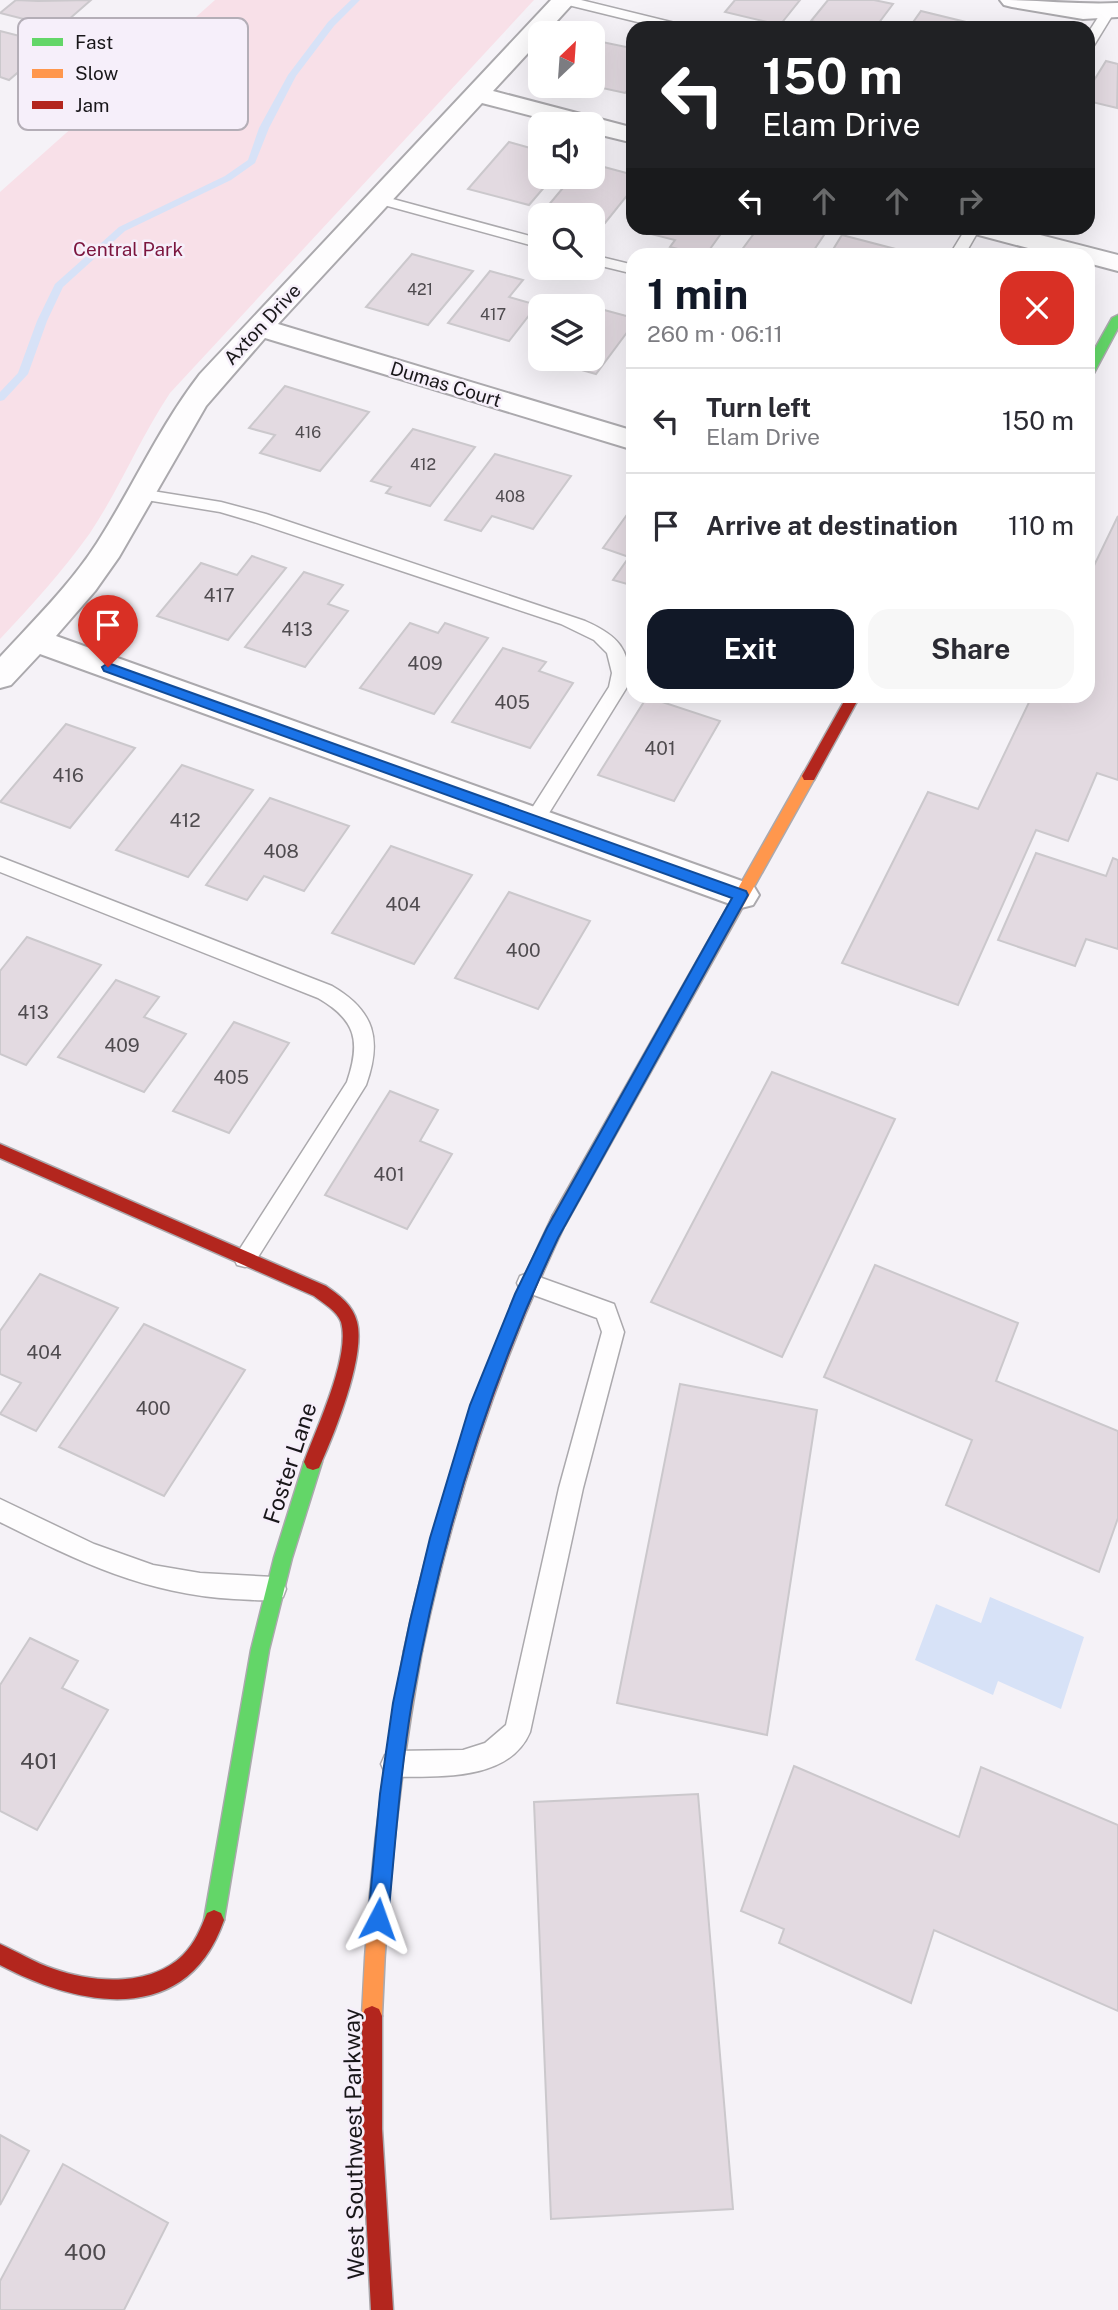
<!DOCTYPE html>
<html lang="en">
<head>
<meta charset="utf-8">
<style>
  body { margin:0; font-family:"Public Sans",sans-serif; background:#f7f7f7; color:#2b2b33; height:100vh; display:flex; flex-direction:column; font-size:26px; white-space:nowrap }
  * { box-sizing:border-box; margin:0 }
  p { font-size:23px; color:#7c7c81 }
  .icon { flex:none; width:38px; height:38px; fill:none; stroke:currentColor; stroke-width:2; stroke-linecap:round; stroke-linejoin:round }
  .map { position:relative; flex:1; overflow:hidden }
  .details { position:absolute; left:626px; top:248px; width:469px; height:455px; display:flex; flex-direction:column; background:#fff; border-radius:21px; box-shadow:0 7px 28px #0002 }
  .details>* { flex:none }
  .top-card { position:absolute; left:626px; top:21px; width:469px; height:214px; border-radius:21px; box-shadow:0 7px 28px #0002; background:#202124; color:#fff; overflow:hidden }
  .needle { width:46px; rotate:25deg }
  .buttons { position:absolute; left:528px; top:21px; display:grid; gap:14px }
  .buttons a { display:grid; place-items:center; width:77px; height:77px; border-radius:14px; background:#fff; box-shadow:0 7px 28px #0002; font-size:35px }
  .pin { position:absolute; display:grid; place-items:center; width:60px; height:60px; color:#fff; margin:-72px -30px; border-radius:50% 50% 50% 0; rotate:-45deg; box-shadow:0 0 7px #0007 }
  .pin .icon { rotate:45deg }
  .me { position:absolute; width:77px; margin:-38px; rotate:4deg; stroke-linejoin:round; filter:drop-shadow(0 0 5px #0008) }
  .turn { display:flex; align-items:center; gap:24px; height:147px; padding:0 21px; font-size:32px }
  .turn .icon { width:91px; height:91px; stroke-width:2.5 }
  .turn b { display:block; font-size:49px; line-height:60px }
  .lanes { display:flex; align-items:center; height:66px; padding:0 21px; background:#0003; justify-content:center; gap:35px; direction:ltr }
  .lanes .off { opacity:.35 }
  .round { display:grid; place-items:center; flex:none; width:74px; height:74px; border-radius:21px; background:#f7f7f7 }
  .headline { display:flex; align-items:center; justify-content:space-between; height:119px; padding:0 21px }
  h1 { font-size:42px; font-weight:700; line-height:52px; color:#111827 }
  .action { display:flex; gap:14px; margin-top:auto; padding:14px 21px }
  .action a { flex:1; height:80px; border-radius:21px; background:#111827; color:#fff; font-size:28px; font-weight:700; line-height:80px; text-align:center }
  .action a+a { background:#f7f7f7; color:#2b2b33 }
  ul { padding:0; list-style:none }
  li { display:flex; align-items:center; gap:21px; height:105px; padding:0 21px; border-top:2px solid #e1e1e2 }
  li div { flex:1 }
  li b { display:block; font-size:26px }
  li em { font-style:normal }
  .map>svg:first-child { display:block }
  .green { fill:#f8e0e8 }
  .water { fill:#d7e2f7 }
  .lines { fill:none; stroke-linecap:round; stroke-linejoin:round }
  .stream { fill:#d7e2f7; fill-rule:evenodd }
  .building { fill:#e3dae1; stroke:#cbc8cc; stroke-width:2 }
  .lane-casing { stroke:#aba9ad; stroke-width:3 }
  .street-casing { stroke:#aba9ad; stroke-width:4 }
  .fast-casing { stroke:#aba9ad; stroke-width:3 }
  .slow-casing { stroke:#aba9ad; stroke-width:3 }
  .jam-casing { stroke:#aba9ad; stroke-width:3 }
  .lane { fill:#fefdfe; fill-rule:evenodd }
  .street { fill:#fefdfe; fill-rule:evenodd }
  .fast { fill:#63d668; fill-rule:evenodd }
  .slow { fill:#ff974d; fill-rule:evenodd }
  .jam { fill:#b3261e; fill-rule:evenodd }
  .route { fill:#1a73e8; stroke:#114b97; stroke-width:2 }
  .labels { text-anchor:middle; stroke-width:5; stroke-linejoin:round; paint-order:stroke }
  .far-number-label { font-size:16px; fill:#4f4b4f }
  .far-park-label { font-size:19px; fill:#7b153e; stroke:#f6effa }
  .far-street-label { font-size:19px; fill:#19171a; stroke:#f6effa }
  .number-label { font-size:19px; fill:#4f4b4f }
  .street-label { font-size:23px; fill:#19171a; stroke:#f6effa }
  .near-number-label { font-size:23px; fill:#4f4b4f }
  .key { fill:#f6effa; stroke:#b4aeb7; stroke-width:2 }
  .key-label { font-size:19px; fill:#19171a }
</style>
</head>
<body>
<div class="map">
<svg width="1118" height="2310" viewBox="0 0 1118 2310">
  <rect width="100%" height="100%" fill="#f5f2f7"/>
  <path class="green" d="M215,0H534L170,393C140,438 120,488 90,533C63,571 32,605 0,639V192Z"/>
  <path class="water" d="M990,1597L1084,1637L1061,1709L998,1681L993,1695L915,1660L936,1604L981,1623Z"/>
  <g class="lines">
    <path class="stream" d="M351,0H360L334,26L296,76L269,128L255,163L231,180L125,231L63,287L47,321L28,374L4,400L0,401V392L18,373L37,321L55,284L119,227L225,176L248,160L259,128L288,75L328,22Z"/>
  </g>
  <g class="building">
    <path d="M16,0L38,1L91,0L59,28L0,13Z"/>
    <path d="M735,0H800L780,25L725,12Z"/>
    <path d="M828,0H874L893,4L875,28H838L811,21Z"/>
    <path d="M921,11L970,23L967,28H909Z"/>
    <path d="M0,31L51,44L9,80L0,77Z"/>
    <path d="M602,42L626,47L630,43H634V83L625,93L593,86V52Z"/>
    <path d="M1106,61L1118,64L1117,108L1088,101V90Z"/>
    <path d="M509,142L541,151V177H553L529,205L468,189Z"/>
    <path d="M593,164L634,175V187L605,223L593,219V215H578L547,207L572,177H593Z"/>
    <path d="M652,228H725L705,256L670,247L675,240L647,233Z"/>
    <path d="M758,228H821L828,229L810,256H755L741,251Z"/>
    <path d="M842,235L903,251L900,256H829Z"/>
    <path d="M412,254L473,271L428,325L366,307Z"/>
    <path d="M490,271L523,280L509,297L537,305L509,341L448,323Z"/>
    <path d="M593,307L634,318V323L596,374L543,359H593Z"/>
    <path d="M285,386L369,412L320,471L260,453L275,435L249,428Z"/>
    <path d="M413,429L475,447L430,506L386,493L391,487L371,481Z"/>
    <path d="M495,454L571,476L533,529L492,516L481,531L445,520Z"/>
    <path d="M634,505V586L613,580L629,557L603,548Z"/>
    <path d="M1118,516V780L1097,773L1068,841L1036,830L958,1005L842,963L928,792L978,809L1032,696H1088V578Z"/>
    <path d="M252,556L286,568L228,640L157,616L201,563L237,575Z"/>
    <path d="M304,572L343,585L328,604L348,611L305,667L245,647Z"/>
    <path d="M410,623L438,633L445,623L488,638L434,714L360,688Z"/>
    <path d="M503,648L546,662L539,671L573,683L530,748L452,722Z"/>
    <path d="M647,697L720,721L674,801L598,775Z"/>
    <path d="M66,724L135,748L70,828L0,802Z"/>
    <path d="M182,765L253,790L188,877L116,850Z"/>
    <path d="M270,798L349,826L304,891L264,876L247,900L206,885Z"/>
    <path d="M391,846L472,875L414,964L332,933Z"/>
    <path d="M1036,853L1106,876L1113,858L1118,860V949L1086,939L1075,966L998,940Z"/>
    <path d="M509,892L590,921L538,1009L455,978Z"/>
    <path d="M27,937L101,965L26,1065L0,1054V971Z"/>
    <path d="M116,980L159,997L144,1017L186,1034L144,1092L58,1057Z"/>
    <path d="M234,1022L289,1043L229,1133L173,1111Z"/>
    <path d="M772,1072L895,1119L782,1357L651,1302Z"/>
    <path d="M390,1091L438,1110L420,1141L452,1154L407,1229L325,1195Z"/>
    <path d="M875,1265L1018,1323L996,1381L1118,1431V1518L1099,1572L946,1505L972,1440L824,1377Z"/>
    <path d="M40,1274L118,1308L36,1431L0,1414L21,1383L0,1374V1331Z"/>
    <path d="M144,1324L245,1370L164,1496L59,1447Z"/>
    <path d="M680,1384L817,1410L767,1735L617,1703Z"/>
    <path d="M30,1638L78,1661L62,1688L108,1710L37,1830L0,1811V1685Z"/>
    <path d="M794,1766L959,1837L981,1767L1118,1825V2011L934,1930L911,2003L779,1943L784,1929L741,1911Z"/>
    <path d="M698,1794L733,2209L551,2219L534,1802Z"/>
    <path d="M0,2135L29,2151L0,2205Z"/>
    <path d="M63,2164L168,2223L124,2310H0V2281Z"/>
  </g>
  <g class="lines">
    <g class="lane-casing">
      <g id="lane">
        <path d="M559,0H581L683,25L685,28H662L560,3Z"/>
        <path d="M1109,7L1115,11L1093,47L1088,48V33L1104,8Z"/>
        <path d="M378,195L541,239V248L373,202V196Z"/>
        <path d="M966,228H980L964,256H949Z"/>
        <path d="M593,255L634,265V274L593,264Z"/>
        <path d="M140,489L221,502L266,514L585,621C617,635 633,650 627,687L541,826H527L525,821L527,816L609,687L612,673L607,653L594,640L561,624L254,522L220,512L134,498L132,494L134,490Z"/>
        <path d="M0,857L332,986C375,1011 382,1040 366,1085L253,1265L245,1267L237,1265L234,1258L347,1082C361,1041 356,1020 318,998L0,872Z"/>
        <path d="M528,1273L614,1304L624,1332L583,1488L530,1732C509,1782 438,1776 394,1777L385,1773L381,1764L385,1755L394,1751L463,1750L485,1743L506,1725L559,1488L602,1332L597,1318L520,1290L517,1283L520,1276Z"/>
        <path d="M0,1499L94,1544L153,1565L200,1573L274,1577L283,1581L286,1589L283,1597C268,1603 250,1599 234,1599C145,1594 78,1561 0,1522Z"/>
      </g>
    </g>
    <g class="street-casing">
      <g id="street">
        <path d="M551,0H576L546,33H541V39L493,91L634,128V143L593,133V124H563L482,103L278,324L634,431V450L265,338L206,406L119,557L95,591L56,636L753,885L759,895L753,905L741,908L40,654L11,685L0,688V657C34,620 70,585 97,543C133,487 159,427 200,374Z"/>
        <path d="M1000,0C1040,0 1079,5 1118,3V17L1083,19L1012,7L1004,5Z"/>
        <path d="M971,228H1013L1118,255V271L1088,263V256H1058L975,234Z"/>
      </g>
    </g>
    <g class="fast-casing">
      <g id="fast">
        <path d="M1118,315V328L1094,373L1088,376V361L1112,318Z"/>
        <path d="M313,1454L319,1456L322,1462L292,1558L269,1650L224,1920L221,1927L214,1930L207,1927L204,1920L251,1650L274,1558L304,1462L307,1456Z"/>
      </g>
    </g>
    <g class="slow-casing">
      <g id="slow">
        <path d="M809,771L816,776L565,1225L559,1227L553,1225L551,1220L553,1215L804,772Z"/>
        <path d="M413,1642L419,1645L422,1651C400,1772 386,1893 382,2016L379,2023L372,2026L365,2023L362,2016C367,1893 381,1772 404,1651L407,1645Z"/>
      </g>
    </g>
    <g class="jam-casing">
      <g id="jam">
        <path d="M847,696H860L814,780H804L802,776Z"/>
        <path d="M0,1144L326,1286C339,1295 353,1305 357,1322C366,1356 334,1435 319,1468L313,1470L307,1468L304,1462C316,1429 351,1356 341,1322C337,1311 323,1303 314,1296L0,1158Z"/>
        <path d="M559,1213L565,1215L567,1220C501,1359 453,1501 422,1651L419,1657L413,1660L407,1657L404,1651C436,1499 486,1355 553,1215Z"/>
        <path d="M214,1910L221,1913L224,1920C187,2027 81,2008 0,1965V1944C18,1952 35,1963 54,1969C93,1983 151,1987 183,1955C195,1943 201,1928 207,1913Z"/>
        <path d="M372,2006L379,2009L382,2016V2129L393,2310H371L362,2129V2016L365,2009Z"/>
      </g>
    </g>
    <use href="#lane" class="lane"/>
    <use href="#street" class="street"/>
    <use href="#fast" class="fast"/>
    <use href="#slow" class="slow"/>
    <use href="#jam" class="jam"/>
  </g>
  <path class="route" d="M108,663L746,891L748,895L558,1238C488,1385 440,1541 412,1702C400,1774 395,1847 388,1919L385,1926L378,1929L371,1926L368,1919L380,1794L393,1703L410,1621L430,1538L470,1405L515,1294L547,1228L732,898L104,671L102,667Z"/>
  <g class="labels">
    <g class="far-number-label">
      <text x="420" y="295">421</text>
      <text x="493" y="320">417</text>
      <text x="308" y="438">416</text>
      <text x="423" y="470">412</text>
      <text x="510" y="502">408</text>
    </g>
    <g class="far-park-label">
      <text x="128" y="256">Central Park</text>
    </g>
    <g class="far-street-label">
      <text transform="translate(262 324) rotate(-47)" y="7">Axton Drive</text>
      <text transform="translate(446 384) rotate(17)" y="7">Dumas Court</text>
    </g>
    <g class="number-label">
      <text x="219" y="602">417</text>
      <text x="297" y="636">413</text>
      <text x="425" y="670">409</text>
      <text x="512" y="709">405</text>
      <text x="660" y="755">401</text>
      <text x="68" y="782">416</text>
      <text x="185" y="827">412</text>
      <text x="281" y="858">408</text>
      <text x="403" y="911">404</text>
      <text x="523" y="957">400</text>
      <text x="33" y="1019">413</text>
      <text x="122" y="1052">409</text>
      <text x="231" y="1084">405</text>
      <text x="389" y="1181">401</text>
      <text x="44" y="1359">404</text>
      <text x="153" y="1415">400</text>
    </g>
    <g class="street-label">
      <text transform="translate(290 1463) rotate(-72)" y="8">Foster Lane</text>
      <text transform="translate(354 2144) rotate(-91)" y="8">West Southwest Parkway</text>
    </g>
    <g class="near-number-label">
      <text x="39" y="1769">401</text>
      <text x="85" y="2260">400</text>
    </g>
  </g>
  <rect x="18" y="18" width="230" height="112" rx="10" class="key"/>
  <rect x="32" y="38" width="31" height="8" fill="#63d668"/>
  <rect x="32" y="69" width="31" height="9" fill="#ff974d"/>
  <rect x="32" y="101" width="31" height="8" fill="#b3261e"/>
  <g class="key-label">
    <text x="75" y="49">Fast</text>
    <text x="75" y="80">Slow</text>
    <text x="75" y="112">Jam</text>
  </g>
</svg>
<div class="buttons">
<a><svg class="needle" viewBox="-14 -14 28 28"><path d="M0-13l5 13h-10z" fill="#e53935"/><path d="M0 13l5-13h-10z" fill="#7c7c81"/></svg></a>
<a><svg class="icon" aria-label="sound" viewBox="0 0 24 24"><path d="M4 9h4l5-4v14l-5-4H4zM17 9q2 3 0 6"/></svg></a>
<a><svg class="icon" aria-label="search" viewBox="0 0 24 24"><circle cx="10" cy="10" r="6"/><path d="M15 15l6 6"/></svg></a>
<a><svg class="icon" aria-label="layers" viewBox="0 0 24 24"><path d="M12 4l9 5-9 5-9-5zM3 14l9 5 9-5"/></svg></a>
</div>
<div class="pin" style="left:108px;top:667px;background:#d93025"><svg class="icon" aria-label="arrive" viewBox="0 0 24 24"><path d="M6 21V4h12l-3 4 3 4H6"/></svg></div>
<svg class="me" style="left:378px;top:1919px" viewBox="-20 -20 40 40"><path d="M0-17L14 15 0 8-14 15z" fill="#1a73e8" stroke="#fff" stroke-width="4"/></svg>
<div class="top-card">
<div class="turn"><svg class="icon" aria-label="left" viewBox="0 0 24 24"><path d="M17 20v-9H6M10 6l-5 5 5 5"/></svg><div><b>150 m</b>Elam Drive</div></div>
<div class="lanes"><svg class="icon" aria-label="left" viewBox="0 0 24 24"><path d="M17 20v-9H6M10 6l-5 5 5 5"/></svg><svg class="icon off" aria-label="ahead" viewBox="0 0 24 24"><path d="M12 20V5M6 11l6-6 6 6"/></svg><svg class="icon off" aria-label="ahead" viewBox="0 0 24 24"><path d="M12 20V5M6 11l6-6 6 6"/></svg><svg class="icon off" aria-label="right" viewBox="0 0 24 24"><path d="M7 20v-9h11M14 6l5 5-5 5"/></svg></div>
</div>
<section class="details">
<div class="headline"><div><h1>1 min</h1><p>260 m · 06:11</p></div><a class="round" style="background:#d93025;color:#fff"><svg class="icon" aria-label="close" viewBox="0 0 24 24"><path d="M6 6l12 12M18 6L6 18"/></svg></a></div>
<ul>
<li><svg class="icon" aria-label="left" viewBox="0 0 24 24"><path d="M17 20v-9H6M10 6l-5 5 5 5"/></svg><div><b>Turn left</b><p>Elam Drive</p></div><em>150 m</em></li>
<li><svg class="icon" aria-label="arrive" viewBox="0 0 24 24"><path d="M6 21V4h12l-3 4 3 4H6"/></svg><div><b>Arrive at destination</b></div><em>110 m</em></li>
</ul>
<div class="action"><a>Exit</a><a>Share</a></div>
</section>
</div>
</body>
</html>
